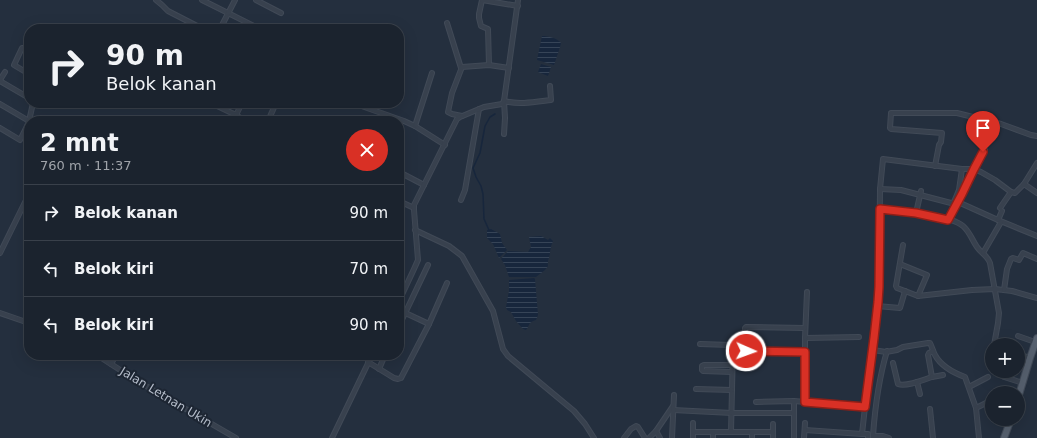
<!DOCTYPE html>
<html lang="id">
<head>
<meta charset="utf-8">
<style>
  body { margin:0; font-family:"DejaVu Sans",sans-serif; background:#282f3a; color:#f1f3f6; height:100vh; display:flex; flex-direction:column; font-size:15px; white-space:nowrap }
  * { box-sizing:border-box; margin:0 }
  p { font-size:13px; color:#a0a4aa }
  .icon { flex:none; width:22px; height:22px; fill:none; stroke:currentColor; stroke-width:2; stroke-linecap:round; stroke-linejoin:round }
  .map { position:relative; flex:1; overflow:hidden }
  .sheet { position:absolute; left:24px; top:116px; width:380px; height:244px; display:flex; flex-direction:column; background:#1b232e; border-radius:16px; box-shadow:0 4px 16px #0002,0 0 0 1px #39404a }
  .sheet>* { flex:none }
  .guide { position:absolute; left:24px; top:24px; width:380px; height:84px; border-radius:16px; box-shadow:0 4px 16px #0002,0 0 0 1px #39404a; background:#1b232e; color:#f1f3f6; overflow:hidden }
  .buttons { position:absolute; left:985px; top:338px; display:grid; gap:8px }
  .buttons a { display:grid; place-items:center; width:40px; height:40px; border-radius:50%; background:#1b232e; box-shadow:0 4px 16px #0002,0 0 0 1px #39404a; font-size:20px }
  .pin { position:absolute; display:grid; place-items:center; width:34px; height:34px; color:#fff; margin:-41px -17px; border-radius:50% 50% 50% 0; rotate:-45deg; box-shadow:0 0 4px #0007 }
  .pin .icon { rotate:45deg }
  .me { position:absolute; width:44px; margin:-22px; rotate:92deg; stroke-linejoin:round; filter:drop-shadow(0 0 3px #0008) }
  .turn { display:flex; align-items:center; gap:14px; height:84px; padding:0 16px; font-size:18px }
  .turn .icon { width:52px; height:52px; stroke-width:2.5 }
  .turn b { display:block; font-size:28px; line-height:34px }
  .round { display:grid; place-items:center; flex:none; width:42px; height:42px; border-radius:21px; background:#282f3a }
  .headline { display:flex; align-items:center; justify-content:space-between; height:68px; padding:0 16px }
  h1 { font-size:24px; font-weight:700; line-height:30px }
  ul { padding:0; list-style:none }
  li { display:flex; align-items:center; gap:12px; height:56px; padding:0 16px; border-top:1px solid #39404a }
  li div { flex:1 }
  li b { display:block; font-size:15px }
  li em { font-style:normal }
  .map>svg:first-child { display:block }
  .water { fill:url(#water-rules) }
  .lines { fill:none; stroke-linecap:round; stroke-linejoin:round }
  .stream { stroke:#17263c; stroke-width:1.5 }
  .street-casing { stroke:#414a57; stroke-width:6 }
  .primary-casing { stroke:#414a57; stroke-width:8 }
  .street { stroke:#38414e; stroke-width:4 }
  .primary { stroke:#56606e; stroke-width:6 }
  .route-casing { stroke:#8d1f18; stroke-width:10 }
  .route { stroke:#d93025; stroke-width:7 }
  .labels { text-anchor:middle; stroke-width:4; stroke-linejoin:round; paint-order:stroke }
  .street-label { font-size:12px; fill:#b4bcc9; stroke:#1d2633 }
</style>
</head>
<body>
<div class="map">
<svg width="1037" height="438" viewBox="0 0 1037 438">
  <defs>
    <pattern id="water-rules" width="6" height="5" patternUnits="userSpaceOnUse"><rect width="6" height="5" fill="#17263c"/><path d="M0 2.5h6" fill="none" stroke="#364457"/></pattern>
  </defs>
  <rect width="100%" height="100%" fill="#242f3e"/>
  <g class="water">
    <path d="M542,36C548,36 557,38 561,43L560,47L554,65L537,60Z"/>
    <path d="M541,64L551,67L548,76L538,72Z"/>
    <path d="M491,229L500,234L502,243L507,250L499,258L493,244L487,238V230Z"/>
    <path d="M541,236L548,240L550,238L553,241C551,246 551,247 550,252C550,258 547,260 548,266L545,270L536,277H509L505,265L501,259L508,251L528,252L531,247L529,237Z"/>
    <path d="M534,278L535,279L538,315L536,320C527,323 531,324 526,330L523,329L516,321L511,312L507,310L506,307L509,291V280Z"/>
  </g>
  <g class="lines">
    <path class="stream" d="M489,230L484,219L483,194L481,186L476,177L473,168L480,153L485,126L490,117L495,114"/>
    <g class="street-casing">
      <g id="street">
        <path d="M156,0L162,5L168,11L203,29"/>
        <path d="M202,0L260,29"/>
        <path d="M256,0L281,13"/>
        <path d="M482,0L479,14V18L481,26L488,29L489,65"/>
        <path d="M482,0L518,6"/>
        <path d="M447,23L461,68"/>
        <path d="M220,29L235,0"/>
        <path d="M29,51L24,48H22L14,65L29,74"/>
        <path d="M0,80L5,72"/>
        <path d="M0,81L29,98"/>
        <path d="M211,103L236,115L245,121"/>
        <path d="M353,103L404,121L415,126L445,145"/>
        <path d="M0,104L29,121"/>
        <path d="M236,115L242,103"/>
        <path d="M462,116L452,114L448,112L452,93L462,67L489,65L509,68"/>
        <path d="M29,121L33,103"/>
        <path d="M268,121L276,103"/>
        <path d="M415,126L432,73"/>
        <path d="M0,128L20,140L29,122"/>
        <path d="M504,134L505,118L504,101C519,105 535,102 551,100L550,86"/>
        <path d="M935,166L939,145L941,142L942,133L891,129L890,128L891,113H957L1001,124L1031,135L1037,136"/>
        <path d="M403,174L424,185"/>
        <path d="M1024,184L1037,193"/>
        <path d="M880,189L901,190L951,203L954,202L959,190L962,169"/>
        <path d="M461,200L465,190L479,109"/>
        <path d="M399,201L414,208"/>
        <path d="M958,202L998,220L1037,236"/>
        <path d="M1000,208L1011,192"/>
        <path d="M880,209C900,211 949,214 963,226C970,232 972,240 977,247C981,253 988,256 990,263L999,313L998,323L994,345"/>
        <path d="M916,213L921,191"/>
        <path d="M948,220L966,187L979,158L985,150"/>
        <path d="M998,220L1002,211"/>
        <path d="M415,230L449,246L462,256L493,311L503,349L508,356L574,411L585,424L594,438"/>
        <path d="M903,245L896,286L897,288L918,296L972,290L995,289L1012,291L1037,298"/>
        <path d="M0,253L29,194"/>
        <path d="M983,253L1001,222"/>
        <path d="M900,264L927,275L918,296"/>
        <path d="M1004,290L1007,269L1011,259L1013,258L1019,260L1023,253L1037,259"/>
        <path d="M399,301L414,269L418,260L414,210V205L457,119L460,117L484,107L502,104L504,101L518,0"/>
        <path d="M877,306L900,308L905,291"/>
        <path d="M399,310L429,324"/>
        <path d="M0,313L29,323"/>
        <path d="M399,326L428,265"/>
        <path d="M1018,336L1035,342"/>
        <path d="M859,337L805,338V402L865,407L874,337L879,287L880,189L883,159L962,169H974L981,172L995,180L1011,192L1015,193L1024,184L1037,163"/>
        <path d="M805,338L807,292"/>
        <path d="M700,344L731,345L733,346L731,432"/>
        <path d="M873,350L886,352L897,350L903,347L928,343H930C932,347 933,351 935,355C941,366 954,373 965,377L976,408L979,438"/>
        <path d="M805,352H746V351L745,328L746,327L805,328"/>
        <path d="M1018,354L1030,358"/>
        <path d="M97,355L134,379L236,438"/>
        <path d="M368,362L394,378L398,379L401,378L429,324L447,283"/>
        <path d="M893,363L898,384C906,387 923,380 932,377L928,355L929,353L933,351"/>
        <path d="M111,364L116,355"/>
        <path d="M379,369L385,355"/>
        <path d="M999,371L1001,375L1004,377L1023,383"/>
        <path d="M732,372L703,371L702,370V366L704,365H732"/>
        <path d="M932,377L943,375"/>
        <path d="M917,382L920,394"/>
        <path d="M969,387L988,377"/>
        <path d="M696,389L732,390"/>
        <path d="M756,402L794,401L805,402"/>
        <path d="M976,408L992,400"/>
        <path d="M930,409L933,438"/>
        <path d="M673,410L732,413H794"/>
        <path d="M773,424V438"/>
        <path d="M805,430L862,434L865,407"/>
        <path d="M656,431L660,438"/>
        <path d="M693,432H773"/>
        <path d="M862,434H868V438"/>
        <path d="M873,436C875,407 879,378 887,351"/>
        <path d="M332,438L372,355"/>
        <path d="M624,438L631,429L636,426L638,427L645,438"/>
        <path d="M649,438L656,431L673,406"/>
        <path d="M672,438L674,395"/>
        <path d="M693,438V423"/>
        <path d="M713,438V432"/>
        <path d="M752,438V432"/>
        <path d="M794,438V404"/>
        <path d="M804,438L805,423"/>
        <path d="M873,438V436H883L889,438"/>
      </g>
    </g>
    <g class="primary-casing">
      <g id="primary">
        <path d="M1018,398L1030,358L1037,338"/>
        <path d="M1004,438L1011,419"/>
      </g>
    </g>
    <use href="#street" class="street"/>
    <use href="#primary" class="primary"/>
  </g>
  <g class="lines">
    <g class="route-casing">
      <path id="route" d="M746,351L805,352V402L865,407L874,338L878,302L879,287L880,209L916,213L948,220L962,194L974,169L983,152"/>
    </g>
    <use href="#route" class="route"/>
  </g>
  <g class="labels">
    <g class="street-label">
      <text transform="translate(166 397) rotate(31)" y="4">Jalan Letnan Ukin</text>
    </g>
  </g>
</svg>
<div class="buttons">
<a>+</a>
<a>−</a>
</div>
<div class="pin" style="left:983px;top:152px;background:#d93025"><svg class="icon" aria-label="arrive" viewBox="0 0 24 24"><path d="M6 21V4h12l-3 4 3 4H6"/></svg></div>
<svg class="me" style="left:746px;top:351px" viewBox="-20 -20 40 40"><circle r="17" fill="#d93025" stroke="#fff" stroke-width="3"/><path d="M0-11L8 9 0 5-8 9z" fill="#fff"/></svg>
<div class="guide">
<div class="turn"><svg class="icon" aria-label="right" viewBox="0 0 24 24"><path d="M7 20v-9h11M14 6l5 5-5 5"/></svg><div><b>90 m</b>Belok kanan</div></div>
</div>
<section class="sheet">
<div class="headline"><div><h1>2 mnt</h1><p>760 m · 11:37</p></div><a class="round" style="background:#d93025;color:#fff"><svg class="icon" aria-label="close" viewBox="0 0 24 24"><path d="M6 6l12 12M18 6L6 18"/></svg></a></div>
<ul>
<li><svg class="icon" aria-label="right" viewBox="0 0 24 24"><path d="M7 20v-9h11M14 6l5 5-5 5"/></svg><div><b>Belok kanan</b></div><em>90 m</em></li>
<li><svg class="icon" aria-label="left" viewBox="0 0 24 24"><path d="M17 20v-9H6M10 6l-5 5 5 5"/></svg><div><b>Belok kiri</b></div><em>70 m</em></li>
<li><svg class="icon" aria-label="left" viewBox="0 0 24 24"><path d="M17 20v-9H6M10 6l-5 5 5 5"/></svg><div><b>Belok kiri</b></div><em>90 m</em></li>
</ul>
</section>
</div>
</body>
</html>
